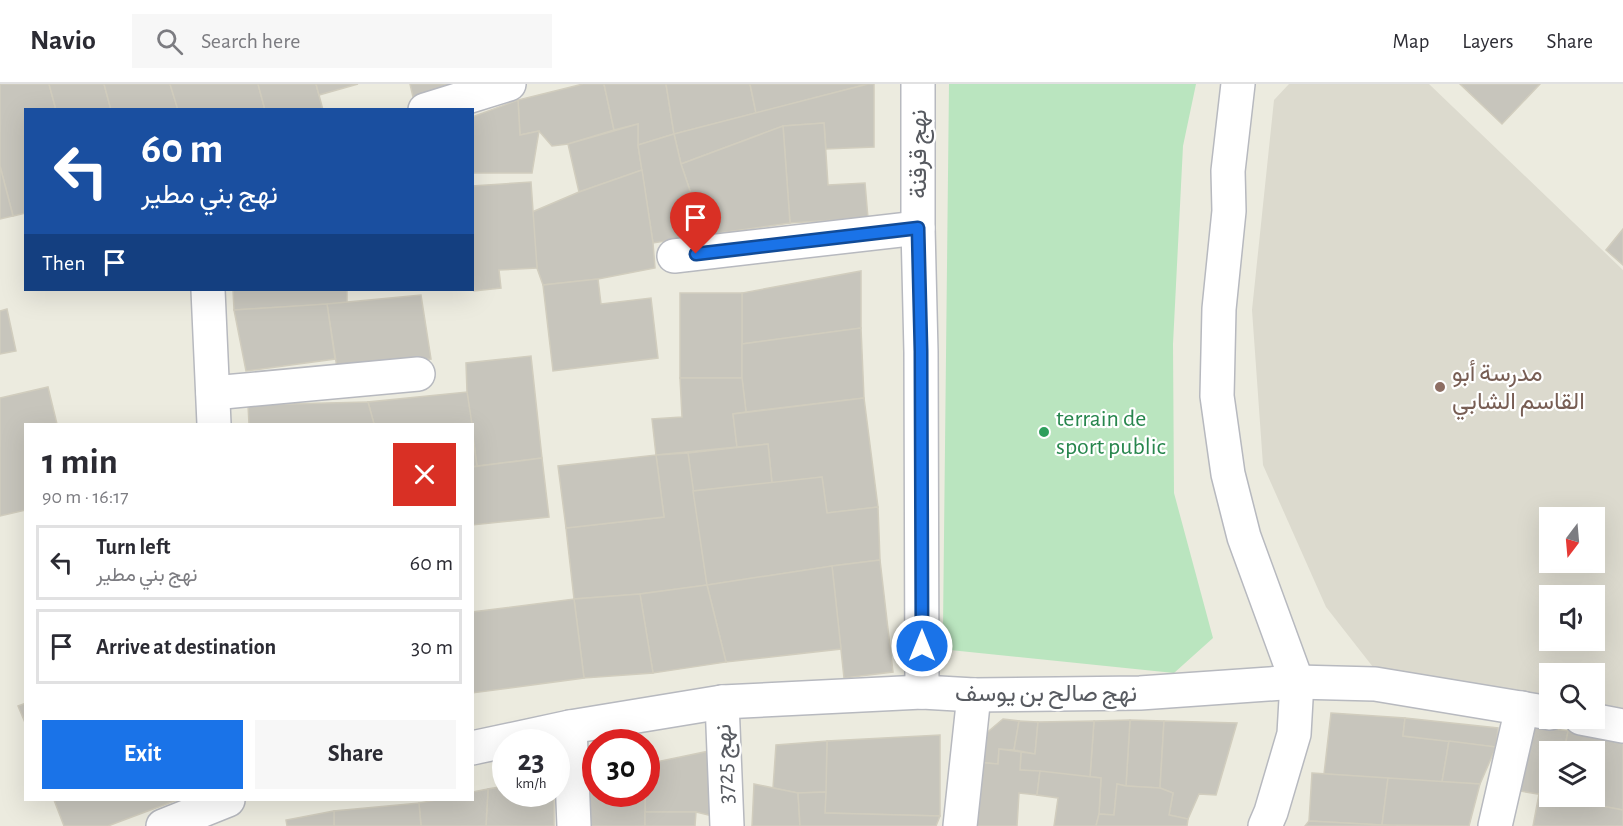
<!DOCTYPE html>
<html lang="en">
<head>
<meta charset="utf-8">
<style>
  body { margin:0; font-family:"Alegreya Sans",Vazirmatn,sans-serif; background:#f7f7f7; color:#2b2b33; height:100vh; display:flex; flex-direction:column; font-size:22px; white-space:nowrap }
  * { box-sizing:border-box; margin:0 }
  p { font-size:20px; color:#7c7c81 }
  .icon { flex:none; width:33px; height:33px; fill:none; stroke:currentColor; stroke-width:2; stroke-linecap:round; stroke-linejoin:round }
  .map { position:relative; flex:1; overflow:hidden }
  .details { position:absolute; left:24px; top:339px; width:450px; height:378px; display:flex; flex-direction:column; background:#fff; border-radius:0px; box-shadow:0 6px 24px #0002 }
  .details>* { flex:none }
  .banner { position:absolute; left:24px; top:24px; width:450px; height:183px; border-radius:0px; box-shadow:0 6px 24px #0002; background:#1a4fa0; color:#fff; overflow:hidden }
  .needle { width:39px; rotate:196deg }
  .controls { position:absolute; left:1539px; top:423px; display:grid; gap:12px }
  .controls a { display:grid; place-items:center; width:66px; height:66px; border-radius:0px; background:#fff; box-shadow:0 6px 24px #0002; font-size:30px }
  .speed { position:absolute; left:492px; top:645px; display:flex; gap:12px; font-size:30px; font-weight:700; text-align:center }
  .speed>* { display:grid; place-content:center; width:78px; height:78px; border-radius:50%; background:#fff; box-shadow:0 6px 24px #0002; line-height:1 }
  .speed small { font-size:15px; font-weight:400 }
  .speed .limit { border:9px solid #d22; background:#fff; color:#111 }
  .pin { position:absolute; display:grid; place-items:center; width:51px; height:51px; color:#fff; margin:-62px -26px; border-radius:50% 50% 50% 0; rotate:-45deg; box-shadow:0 0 6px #0007 }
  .pin .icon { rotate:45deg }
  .me { position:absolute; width:66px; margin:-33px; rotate:0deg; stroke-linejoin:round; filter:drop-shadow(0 0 4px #0008) }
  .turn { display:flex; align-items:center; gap:21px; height:126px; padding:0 18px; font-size:27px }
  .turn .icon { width:78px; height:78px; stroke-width:2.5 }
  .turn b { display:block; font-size:42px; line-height:51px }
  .then { display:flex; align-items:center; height:57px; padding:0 18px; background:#0003; gap:12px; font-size:22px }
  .round { display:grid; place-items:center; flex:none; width:63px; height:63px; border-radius:0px; background:#f7f7f7 }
  .summary { display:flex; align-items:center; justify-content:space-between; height:102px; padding:0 18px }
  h1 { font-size:36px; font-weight:600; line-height:45px }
  .cta { display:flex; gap:12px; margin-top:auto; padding:12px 18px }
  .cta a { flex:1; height:69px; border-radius:0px; background:#1a73e8; color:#fff; font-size:24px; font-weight:600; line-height:69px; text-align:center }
  .cta a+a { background:#f7f7f7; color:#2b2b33 }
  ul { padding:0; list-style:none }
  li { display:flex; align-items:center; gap:18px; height:75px; margin:0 12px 9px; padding:0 6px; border:3px solid #e1e1e2; border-radius:0px }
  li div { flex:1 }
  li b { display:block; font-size:22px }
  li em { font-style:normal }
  header { display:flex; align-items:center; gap:36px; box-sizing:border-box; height:84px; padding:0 30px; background:#fff; border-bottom:2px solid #e1e1e2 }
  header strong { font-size:28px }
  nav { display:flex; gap:33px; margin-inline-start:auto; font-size:21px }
  .search { width:420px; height:54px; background:#f7f7f7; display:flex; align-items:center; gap:15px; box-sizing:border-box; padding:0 21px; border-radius:0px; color:#7c7c81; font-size:22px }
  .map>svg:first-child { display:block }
  .education { fill:#dcdace; fill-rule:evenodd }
  .green { fill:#bae5bf }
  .building { fill:#c7c5bc; stroke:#d1cdbe; stroke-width:1.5 }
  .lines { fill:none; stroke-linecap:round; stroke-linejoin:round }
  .minor-casing { stroke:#b7b9bf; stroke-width:36 }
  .minor { stroke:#fff; stroke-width:33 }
  .route-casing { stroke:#114b97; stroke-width:15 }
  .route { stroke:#1a73e8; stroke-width:10 }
  .education-dot { fill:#8d6e63; stroke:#fff; stroke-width:2 }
  .leisure-dot { fill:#2e9e5b; stroke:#fff; stroke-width:2 }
  .labels { text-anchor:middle; stroke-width:4.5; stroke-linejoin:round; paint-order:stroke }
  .street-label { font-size:24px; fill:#585b61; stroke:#fff }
  .education-label { font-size:24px; fill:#785e54; stroke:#fff; text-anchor:start }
  .leisure-label { font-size:24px; fill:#27864d; stroke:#fff; text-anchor:start }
</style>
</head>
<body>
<header>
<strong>Navio</strong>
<div class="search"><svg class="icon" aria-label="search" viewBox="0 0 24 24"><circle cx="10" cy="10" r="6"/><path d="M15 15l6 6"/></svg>Search here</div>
<nav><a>Map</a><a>Layers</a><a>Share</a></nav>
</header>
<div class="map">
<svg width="1623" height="742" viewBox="0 0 1623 742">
  <rect width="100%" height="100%" fill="#ecebdf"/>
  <path class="education" d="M1289,0H1429L1623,186V644L1398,615L1326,523L1263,381L1252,226L1274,16ZM1550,434H1594V478H1550ZM1550,512H1594V556H1550ZM1550,590H1594V634H1550Z"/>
  <path class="green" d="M949,0H1196L1183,62L1173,260L1174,409L1213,554L1174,589L950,566L943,544Z"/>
  <g class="building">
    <path d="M0,0H49L56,26H26V129L13,132L0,82Z"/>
    <path d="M49,0H104L111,26H56Z"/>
    <path d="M104,0H170L178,26H111Z"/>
    <path d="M170,0H258L265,26H178Z"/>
    <path d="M258,0H316L323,26H265Z"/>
    <path d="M316,0H358L319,11Z"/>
    <path d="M410,0H459L413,13Z"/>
    <path d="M583,0H604L614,46L568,60L552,62L539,47L520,51L518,16Z"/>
    <path d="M604,0H666L674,50L638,61V40L614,46Z"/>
    <path d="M666,0H750L756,29L674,50Z"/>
    <path d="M750,0H868L756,29Z"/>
    <path d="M868,0H874V63L826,65L824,39L783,42L681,80L674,50Z"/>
    <path d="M1460,0H1540L1502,40Z"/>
    <path d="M518,16L520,51L539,47L532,89H472V33Z"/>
    <path d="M824,39L828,101L865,99L868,134L790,139L783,42Z"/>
    <path d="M638,40V61L642,86L579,108L568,60Z"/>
    <path d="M783,42L790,139L705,151L681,80Z"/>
    <path d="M674,50L681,80L705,151L653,159L638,61Z"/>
    <path d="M0,82L13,132L0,135Z"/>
    <path d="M642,86L653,159L655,184L598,195L543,201L537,184L532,128L579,108Z"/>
    <path d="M531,98L537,184L499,186L501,204L474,207L472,183V102Z"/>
    <path d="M1623,145V181L1606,166Z"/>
    <path d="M861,187V244L742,260V209Z"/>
    <path d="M598,195L601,220L651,214L658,274L553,287L543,201Z"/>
    <path d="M233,206H347V219L234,226Z"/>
    <rect x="680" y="209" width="62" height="85"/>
    <path d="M421,211L431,275L337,284L327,220Z"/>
    <path d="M327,220L335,275L246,287L234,226Z"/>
    <path d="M7,225L16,267L0,270V227Z"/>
    <path d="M861,244L864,314L746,328L742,294V260Z"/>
    <path d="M531,272L542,374L477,382L467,308L466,279Z"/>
    <path d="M680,294H742L746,328L733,330L737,363L656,371L652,335L682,333Z"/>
    <path d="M48,303L57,340H26V426L0,432V314Z"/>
    <path d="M467,308L472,340H374L368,318Z"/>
    <path d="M864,314L878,423L827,429L822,393L772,399L768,360L737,363L733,330Z"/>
    <path d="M368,318L374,340H249L248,321Z"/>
    <path d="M472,347L477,382L472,383Z"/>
    <path d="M768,360L772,399L693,407L688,369Z"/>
    <path d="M688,369L707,501L640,510L574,515L566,444L664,433L656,371Z"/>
    <path d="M656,371L664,433L566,444L558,382Z"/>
    <path d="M542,374L549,433L472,441V383Z"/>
    <path d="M822,393L827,429L878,423L880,476L832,482L707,501L693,407Z"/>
    <path d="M880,476L893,588L844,594L832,482Z"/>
    <path d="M832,482L841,565L726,578L707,501Z"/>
    <path d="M707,501L726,578L653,589L640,510Z"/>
    <path d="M640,510L653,589L584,594L574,515Z"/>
    <path d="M574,515L584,594L472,609V528Z"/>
    <path d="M26,619V641L18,622Z"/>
    <path d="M1331,629L1405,634L1403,652L1449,657L1442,698L1324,690Z"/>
    <path d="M1405,634L1498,644L1496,663L1403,652Z"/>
    <path d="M1003,635L1019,637L1014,666L999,665L998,680L974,678L983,652Z"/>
    <path d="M1130,636L1164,637L1160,704L1126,702Z"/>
    <path d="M1130,636L1126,702L1117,700L1114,731L1099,730L1101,694L1090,693L1094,637Z"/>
    <path d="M1019,637L1038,638L1035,670L1014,666Z"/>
    <path d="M1094,637L1090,693L1020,686L1021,668L1035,670L1038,638Z"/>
    <path d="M1164,637L1237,639L1216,711L1199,710L1188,735L1169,731L1173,709L1160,704Z"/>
    <path d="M1532,641L1568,647L1564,668H1550V712L1520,707Z"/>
    <path d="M1568,647L1623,658V726L1556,714L1594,712V668H1564Z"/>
    <path d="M940,651V732L825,729L827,657Z"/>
    <path d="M827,657L826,708L798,709L773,704L776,661Z"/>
    <path d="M1449,657L1496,663L1480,700L1442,698Z"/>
    <path d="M999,665L1021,668L1020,686L1040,687L1037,711L1019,709L1017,742H970L974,678L998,680Z"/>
    <path d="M714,666L717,733L696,728H645L646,680Z"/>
    <path d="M596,686V710H645V742H589L591,687Z"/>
    <path d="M1040,687L1101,694L1099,730L1096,742H1054L1058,714L1037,711Z"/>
    <path d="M1312,689L1388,694L1382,741L1309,737Z"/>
    <path d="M1388,694L1480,700L1469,742L1382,741Z"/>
    <path d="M754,700L798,709L800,742H752Z"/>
    <path d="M1117,700L1126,702L1160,704L1173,709L1169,731L1188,735L1187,742H1096L1099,730L1114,731Z"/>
    <path d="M506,702V710H554V742H486L488,705Z"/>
    <path d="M488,705L486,742H421L419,719L436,716H472V708Z"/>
    <path d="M826,708L825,729L940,732L936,742H800L798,709Z"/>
    <path d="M1539,710L1623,726V742H1533Z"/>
    <path d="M54,716H177L108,742H64Z"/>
    <path d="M419,719L421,742H334V727Z"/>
    <path d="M334,727V742H287L286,736Z"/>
    <path d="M645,728H696L695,742H645Z"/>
    <path d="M1309,737L1382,741L1396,742H1305Z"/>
  </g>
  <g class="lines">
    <g class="minor-casing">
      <g id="minor">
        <path d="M918,0V144L921,268L922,608"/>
        <path d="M1238,0L1228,87L1229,127L1219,225L1217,312L1228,390L1244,453L1297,598L1294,650L1271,728L1265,742"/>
        <path d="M425,26L509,0"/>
        <path d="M674,172L918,144"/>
        <path d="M208,206L214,340"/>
        <path d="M213,309L418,290"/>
        <path d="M722,618L727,742"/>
        <path d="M1581,634L1623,642"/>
        <path d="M570,643L574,742"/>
        <path d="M472,664L570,643L722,618L922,608L974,611L1140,609L1297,598L1375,600L1550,629"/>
        <path d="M163,742L228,716"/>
        <path d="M960,742L974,611"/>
        <path d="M1495,742L1522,624"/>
      </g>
    </g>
    <use href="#minor" class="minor"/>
  </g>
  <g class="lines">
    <g class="route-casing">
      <path id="route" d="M696,170L918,144L921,267L922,562"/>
    </g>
    <use href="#route" class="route"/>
  </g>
  <circle class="education-dot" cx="1440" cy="303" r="6"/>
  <circle class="leisure-dot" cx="1044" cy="348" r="6"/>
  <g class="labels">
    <g class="street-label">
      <text transform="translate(918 70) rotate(-90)" y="8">نهج قرقنة</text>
      <text x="1046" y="617">نهج صالح بن يوسف</text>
      <text transform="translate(724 680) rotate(-92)" y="8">نهج 3725</text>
    </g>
    <g class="education-label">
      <text x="1452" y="297">مدرسة أبو<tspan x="1452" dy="28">القاسم الشابي</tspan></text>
    </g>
    <g class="leisure-label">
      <text x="1056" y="342">terrain de<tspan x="1056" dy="28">sport public</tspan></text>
    </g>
  </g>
</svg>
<div class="controls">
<a><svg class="needle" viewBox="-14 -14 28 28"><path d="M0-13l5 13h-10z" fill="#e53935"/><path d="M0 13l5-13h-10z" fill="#7c7c81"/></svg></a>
<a><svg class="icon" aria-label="sound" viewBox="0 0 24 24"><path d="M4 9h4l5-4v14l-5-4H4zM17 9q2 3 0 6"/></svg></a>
<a><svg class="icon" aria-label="search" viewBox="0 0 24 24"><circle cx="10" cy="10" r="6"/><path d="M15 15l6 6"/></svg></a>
<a><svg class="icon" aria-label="layers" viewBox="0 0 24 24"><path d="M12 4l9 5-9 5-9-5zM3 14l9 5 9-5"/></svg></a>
</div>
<div class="speed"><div>23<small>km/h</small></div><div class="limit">30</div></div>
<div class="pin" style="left:696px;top:170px;background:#d93025"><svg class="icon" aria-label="arrive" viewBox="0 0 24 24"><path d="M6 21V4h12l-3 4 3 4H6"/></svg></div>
<svg class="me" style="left:922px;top:562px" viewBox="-20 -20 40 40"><circle r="17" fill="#1a73e8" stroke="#fff" stroke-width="3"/><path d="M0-11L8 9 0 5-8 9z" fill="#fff"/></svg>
<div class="banner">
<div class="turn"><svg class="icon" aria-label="left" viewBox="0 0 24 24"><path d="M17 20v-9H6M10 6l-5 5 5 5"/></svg><div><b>60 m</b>نهج بني مطير</div></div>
<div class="then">Then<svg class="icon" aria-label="arrive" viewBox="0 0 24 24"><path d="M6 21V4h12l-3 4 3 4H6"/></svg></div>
</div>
<section class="details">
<div class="summary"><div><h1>1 min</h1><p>90 m · 16:17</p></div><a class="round" style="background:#d93025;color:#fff"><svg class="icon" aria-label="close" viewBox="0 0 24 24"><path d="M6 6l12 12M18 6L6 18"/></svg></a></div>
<ul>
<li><svg class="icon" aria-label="left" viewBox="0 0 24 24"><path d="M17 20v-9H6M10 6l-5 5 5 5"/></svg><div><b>Turn left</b><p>نهج بني مطير</p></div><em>60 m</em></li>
<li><svg class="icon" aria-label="arrive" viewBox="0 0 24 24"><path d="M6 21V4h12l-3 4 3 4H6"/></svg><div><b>Arrive at destination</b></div><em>30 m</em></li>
</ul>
<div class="cta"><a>Exit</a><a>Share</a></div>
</section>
</div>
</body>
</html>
